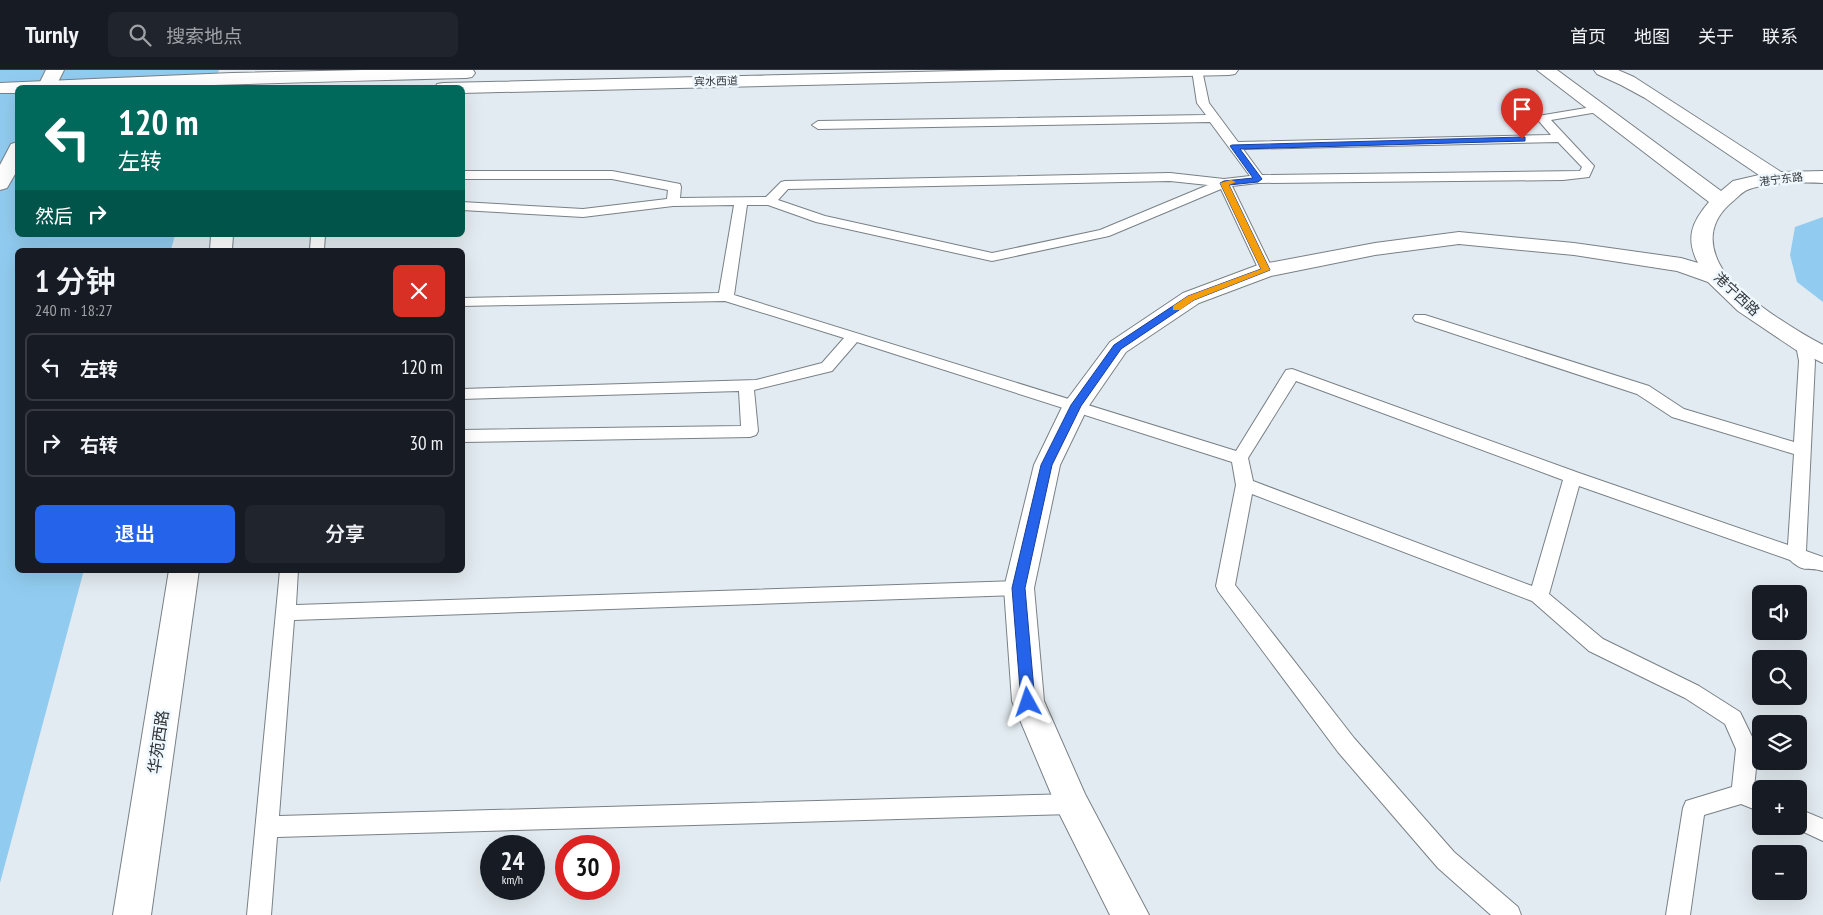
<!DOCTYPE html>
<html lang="zh">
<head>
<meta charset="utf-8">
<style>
  body { margin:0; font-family:"PT Sans Narrow","Noto Sans SC",sans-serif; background:#20242c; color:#f1f3f6; height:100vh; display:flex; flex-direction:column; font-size:19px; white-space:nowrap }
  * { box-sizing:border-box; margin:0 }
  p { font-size:16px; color:#9ea1a6 }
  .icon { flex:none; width:28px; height:28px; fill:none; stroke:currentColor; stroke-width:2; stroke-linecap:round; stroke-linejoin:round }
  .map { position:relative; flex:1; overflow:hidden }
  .drawer { position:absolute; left:15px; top:178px; width:450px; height:325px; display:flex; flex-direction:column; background:#171b24; border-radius:8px; box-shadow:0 5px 20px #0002 }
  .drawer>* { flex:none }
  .hud { position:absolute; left:15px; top:15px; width:450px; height:152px; border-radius:8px; box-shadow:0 5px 20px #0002; background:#00695c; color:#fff; overflow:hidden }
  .fabs { position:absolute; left:1752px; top:515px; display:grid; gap:10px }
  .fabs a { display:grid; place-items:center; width:55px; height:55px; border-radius:8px; background:#171b24; box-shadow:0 5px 20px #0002; font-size:25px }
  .speed { position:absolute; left:480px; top:765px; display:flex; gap:10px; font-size:25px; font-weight:700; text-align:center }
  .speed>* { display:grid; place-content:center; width:65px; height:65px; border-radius:50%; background:#171b24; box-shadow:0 5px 20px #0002; line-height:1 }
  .speed small { font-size:12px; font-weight:400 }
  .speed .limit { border:8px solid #d22; background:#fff; color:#111 }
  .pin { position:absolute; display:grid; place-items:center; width:42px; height:42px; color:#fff; margin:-51px -21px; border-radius:50% 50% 50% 0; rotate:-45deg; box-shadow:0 0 5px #0007 }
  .pin .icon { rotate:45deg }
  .me { position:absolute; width:55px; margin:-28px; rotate:355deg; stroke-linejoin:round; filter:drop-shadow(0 0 4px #0008) }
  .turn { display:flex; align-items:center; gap:18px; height:105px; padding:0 20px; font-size:22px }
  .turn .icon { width:65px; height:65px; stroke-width:2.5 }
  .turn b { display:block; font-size:35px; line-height:42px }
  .then { display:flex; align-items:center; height:48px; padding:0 20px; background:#0003; gap:10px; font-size:19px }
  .round { display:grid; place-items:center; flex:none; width:52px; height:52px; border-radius:8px; background:#20242c }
  .headline { display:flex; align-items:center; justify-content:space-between; height:85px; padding:0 20px }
  h1 { font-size:30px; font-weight:600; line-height:38px }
  .cta { display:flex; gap:10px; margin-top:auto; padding:10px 20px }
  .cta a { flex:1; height:58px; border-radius:8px; background:#2563eb; color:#fff; font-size:20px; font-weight:600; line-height:58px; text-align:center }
  .cta a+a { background:#20242c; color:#f1f3f6 }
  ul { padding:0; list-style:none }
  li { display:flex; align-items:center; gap:15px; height:68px; margin:0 10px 8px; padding:0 10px; border:2px solid #363941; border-radius:8px }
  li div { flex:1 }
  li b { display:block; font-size:19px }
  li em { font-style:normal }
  header { display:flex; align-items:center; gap:30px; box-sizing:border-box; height:70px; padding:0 25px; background:#171b24; border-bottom:1px solid #363941 }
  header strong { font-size:24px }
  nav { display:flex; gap:28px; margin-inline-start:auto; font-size:18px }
  .search { width:350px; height:45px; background:#20242c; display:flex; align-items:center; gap:12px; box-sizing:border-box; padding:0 18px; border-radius:8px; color:#9ea1a6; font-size:19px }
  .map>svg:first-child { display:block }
  .green { fill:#91ccf0 }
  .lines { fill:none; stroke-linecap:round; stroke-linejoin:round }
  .service-casing { stroke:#798186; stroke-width:2 }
  .minor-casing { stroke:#798186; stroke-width:2 }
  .tertiary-casing { stroke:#798186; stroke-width:2 }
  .secondary-casing { stroke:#798186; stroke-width:2 }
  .trunk-casing { stroke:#798186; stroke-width:2 }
  .service { fill:#fff; fill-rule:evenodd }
  .minor { fill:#fff; fill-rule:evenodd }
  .tertiary { fill:#fff; fill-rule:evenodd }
  .secondary { fill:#fff; fill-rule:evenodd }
  .trunk { fill:#fff; fill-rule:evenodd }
  .route { fill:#2563eb; stroke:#184099 }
  .slow { fill:#f59e0b }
  .labels { text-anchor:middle; stroke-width:5; stroke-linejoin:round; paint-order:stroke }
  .far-street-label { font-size:11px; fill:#323538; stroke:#eff8fe }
  .street-label { font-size:14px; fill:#323538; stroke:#eff8fe }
  .near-street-label { font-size:16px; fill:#323538; stroke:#eff8fe }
</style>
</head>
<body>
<header>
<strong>Turnly</strong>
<div class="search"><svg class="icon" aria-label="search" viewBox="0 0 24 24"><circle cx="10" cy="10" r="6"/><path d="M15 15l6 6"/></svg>搜索地点</div>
<nav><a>首页</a><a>地图</a><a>关于</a><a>联系</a></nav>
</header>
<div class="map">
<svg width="1823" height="845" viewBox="0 0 1823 845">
  <rect width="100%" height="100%" fill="#e2ebf1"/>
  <g class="green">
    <path d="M0,0H219L214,17L18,18V165H175L171,180H18V500H84L0,813Z"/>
    <path d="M1823,147V232L1797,212L1790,185L1795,157Z"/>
  </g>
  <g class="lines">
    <g class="service-casing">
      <g id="service">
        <path d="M1192,0H1202L1209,33L1238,72L1551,65L1538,50L1536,48L1538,46L1598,36L1604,39L1598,42L1551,50L1594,96L1589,107L1563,110L1258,113L1232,116L1273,200L1266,204L1259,200L1221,119L1109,166L992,191L816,152L768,135H747L734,225L1236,381L1286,300L1292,299L1579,403L1788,475L1794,384L1672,347L1637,324L1415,251L1413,248L1415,245H1425L1649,316L1684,339L1794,372L1799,291L1796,275L1799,272H1809L1815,291L1806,481L1823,487V501C1807,496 1805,504 1790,490L1579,416L1549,524L1603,569L1699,616L1740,642L1758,679L1754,718L1761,722V742L1741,734L1704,745L1690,845H1666L1683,738L1686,731L1732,717L1736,679L1725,654L1685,628L1589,581L1532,531L1252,424L1235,515L1354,668L1454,782L1518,837L1521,845H1491L1438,798L1338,682L1218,521L1216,516L1236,415L1232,392L857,272L832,301L754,320L758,361L756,365L750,367L462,372V360L741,356L739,321L462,329V319L756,310L822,293L844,268L725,231L462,236V228L719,223L734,135L673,136L583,147L462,140V132L583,139L667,129L668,120L612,109H462V101H612L680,114L681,117L680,128L766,127L781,112L785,111L1170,103L1224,109L1250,106L1210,52L818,59L812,55L818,51L1206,45L1197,33ZM1558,72L1582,97L1580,101L1262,105L1243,79ZM1170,111L1208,115L1100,160L992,183L825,146L778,130L788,119ZM1296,311L1563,410L1532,516L1253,411L1248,388Z"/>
        <path d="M311,165H325L324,180H310Z"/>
        <path d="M280,500H298L296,535L1019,511L1026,513L1028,518L1026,523L1019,525L294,550L279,746L1072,724L1080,727L1083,734L1080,741L1072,744L277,767L271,845H247Z"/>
        <path d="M1799,739L1823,749V771L1791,756H1799Z"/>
      </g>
    </g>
    <g class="minor-casing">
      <path id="minor" d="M1537,0H1557L1721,121L1733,111L1759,105L1645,28L1621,15L1597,4L1594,0H1618L1634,7L1781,102L1823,101V113C1803,112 1765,112 1747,120C1742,122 1737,128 1732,132C1708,152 1707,177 1725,203C1742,227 1796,261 1823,275V293L1796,280L1738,241L1708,212L1677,201L1574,185L1459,174L1375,185L1271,206L1199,233L1126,282L1088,337L1060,395L1034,518L1044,631L1085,724L1149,845H1110L1060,745L1012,631L1004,518L1034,395L1063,335L1110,272L1183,223L1258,195L1375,173L1459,162L1574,173L1681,188L1698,193C1685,168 1692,152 1709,132Z"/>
    </g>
    <g class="tertiary-casing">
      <g id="tertiary">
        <path d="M211,165H233L232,180H210Z"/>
        <path d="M169,500H199L151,845H113Z"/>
      </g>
    </g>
    <g class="secondary-casing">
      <g id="secondary">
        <path d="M363,0H473L475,3L472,7L466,8C316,11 167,18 18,18V23H0V13L232,3Z"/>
        <path d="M1002,0H1238L1235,4L1229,5L462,23V18H435L437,14L443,13Z"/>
      </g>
    </g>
    <g class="trunk-casing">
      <g id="trunk">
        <path d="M46,0H64L55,18H37Z"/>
        <path d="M18,72V99L7,118L0,120V95L11,74Z"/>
      </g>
    </g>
    <use href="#service" class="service"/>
    <use href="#minor" class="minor"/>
    <use href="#tertiary" class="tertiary"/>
    <use href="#secondary" class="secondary"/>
    <use href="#trunk" class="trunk"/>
  </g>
  <path class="route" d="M1522,67H1525V71L1240,79L1262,109L1258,112L1229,115L1270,200L1194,230L1121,279L1081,336L1052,395L1025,518L1035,632L1033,636L1028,637L1023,636L1021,632L1012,518L1041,395L1071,335L1114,275L1188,226L1261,199L1220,113L1224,111L1253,108L1230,76L1232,75Z"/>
  <path class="slow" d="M1231,110L1236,112L1229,115L1270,200L1194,230L1180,240H1173V236L1188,226L1261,199L1220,113Z"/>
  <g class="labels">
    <g class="far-street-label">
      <text transform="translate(716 11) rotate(-1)" y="4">宾水西道</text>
      <text transform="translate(1781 109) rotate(-7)" y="4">港宁东路</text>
    </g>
    <g class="street-label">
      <text transform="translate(1737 224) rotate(43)" y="5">港宁西路</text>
    </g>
    <g class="near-street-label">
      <text transform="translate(158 672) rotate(-82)" y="6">华苑西路</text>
    </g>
  </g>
</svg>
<div class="fabs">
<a><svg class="icon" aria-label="sound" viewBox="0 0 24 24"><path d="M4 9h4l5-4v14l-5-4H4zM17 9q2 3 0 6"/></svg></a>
<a><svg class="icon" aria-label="search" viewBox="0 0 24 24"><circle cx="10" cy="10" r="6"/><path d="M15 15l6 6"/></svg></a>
<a><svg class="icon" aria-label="layers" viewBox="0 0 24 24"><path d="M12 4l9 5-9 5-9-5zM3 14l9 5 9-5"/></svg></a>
<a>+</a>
<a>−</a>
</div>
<div class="speed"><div>24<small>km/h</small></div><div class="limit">30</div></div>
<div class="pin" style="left:1522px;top:69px;background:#d93025"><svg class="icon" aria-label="arrive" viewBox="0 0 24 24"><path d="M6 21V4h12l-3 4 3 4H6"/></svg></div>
<svg class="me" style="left:1028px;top:632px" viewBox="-20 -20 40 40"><path d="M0-17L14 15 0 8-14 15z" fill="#2563eb" stroke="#fff" stroke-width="4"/></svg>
<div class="hud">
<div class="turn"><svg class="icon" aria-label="left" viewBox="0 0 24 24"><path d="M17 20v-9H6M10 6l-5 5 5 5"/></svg><div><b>120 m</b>左转</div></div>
<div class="then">然后<svg class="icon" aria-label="right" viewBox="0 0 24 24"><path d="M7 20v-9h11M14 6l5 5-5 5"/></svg></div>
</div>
<section class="drawer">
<div class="headline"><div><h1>1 分钟</h1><p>240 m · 18:27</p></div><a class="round" style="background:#d93025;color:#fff"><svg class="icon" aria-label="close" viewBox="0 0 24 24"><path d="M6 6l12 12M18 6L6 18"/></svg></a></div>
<ul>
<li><svg class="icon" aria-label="left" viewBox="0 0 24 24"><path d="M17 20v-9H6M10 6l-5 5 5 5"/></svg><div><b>左转</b></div><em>120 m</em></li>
<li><svg class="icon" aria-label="right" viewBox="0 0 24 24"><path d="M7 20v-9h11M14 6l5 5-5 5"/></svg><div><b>右转</b></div><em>30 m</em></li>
</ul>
<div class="cta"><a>退出</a><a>分享</a></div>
</section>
</div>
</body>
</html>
